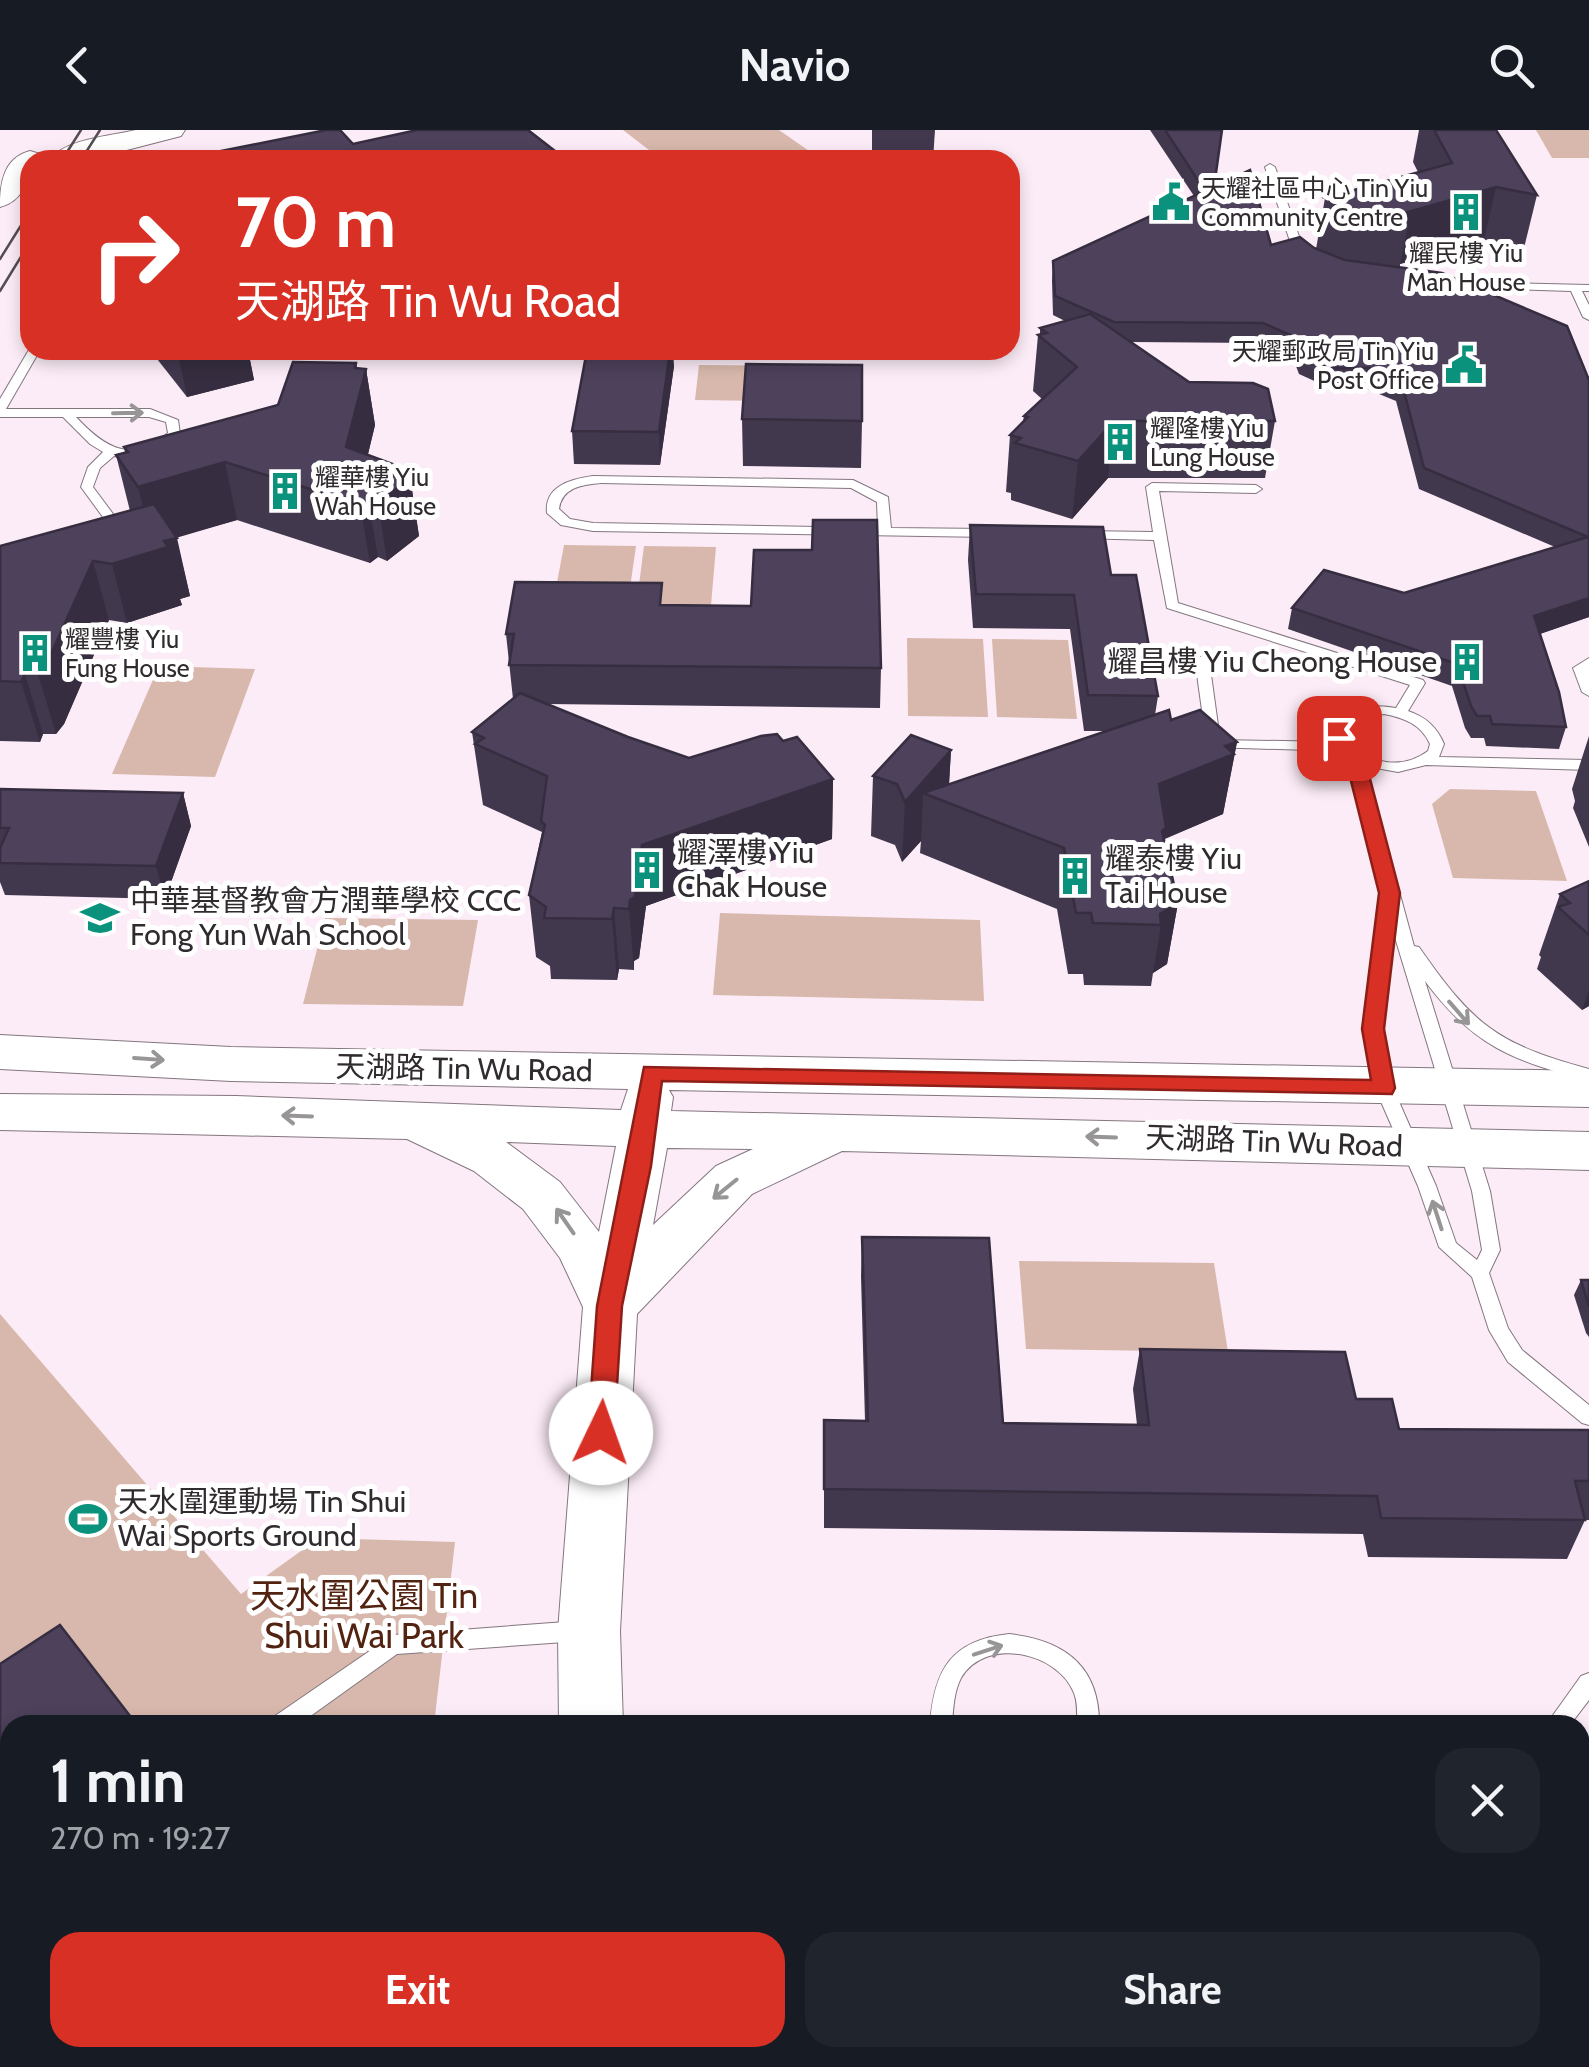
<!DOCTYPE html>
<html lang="en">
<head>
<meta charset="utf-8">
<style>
  body { margin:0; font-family:Cabin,"Noto Sans TC",sans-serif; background:#20242c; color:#f1f3f6; height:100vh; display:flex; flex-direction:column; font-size:38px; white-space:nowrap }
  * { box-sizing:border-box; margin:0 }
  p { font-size:32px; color:#9ea1a6 }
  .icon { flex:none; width:55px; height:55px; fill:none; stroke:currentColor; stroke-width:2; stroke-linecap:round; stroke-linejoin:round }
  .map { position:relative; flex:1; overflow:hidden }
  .drawer { position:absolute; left:0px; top:1585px; width:1590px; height:352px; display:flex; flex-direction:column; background:#171b24; border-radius:30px 30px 0 0; box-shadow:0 5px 15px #0003 }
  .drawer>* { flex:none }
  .guide { position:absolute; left:20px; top:20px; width:1000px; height:210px; border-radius:30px; box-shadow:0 5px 15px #0003; background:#d93025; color:#fff; overflow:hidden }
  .pin { position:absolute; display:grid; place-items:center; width:85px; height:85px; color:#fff; margin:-42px; border-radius:20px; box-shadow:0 5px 15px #0006 }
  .me { position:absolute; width:110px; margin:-55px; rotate:3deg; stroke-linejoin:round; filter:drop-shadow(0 0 8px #0008) }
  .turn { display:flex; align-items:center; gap:35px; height:210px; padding:0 50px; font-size:45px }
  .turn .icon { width:130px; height:130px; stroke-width:2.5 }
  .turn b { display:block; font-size:70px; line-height:85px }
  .round { display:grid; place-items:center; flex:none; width:105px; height:105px; border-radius:30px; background:#20242c }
  .overview { display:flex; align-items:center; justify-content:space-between; height:170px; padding:0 50px }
  h1 { font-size:60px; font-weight:700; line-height:75px }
  .action { display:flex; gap:20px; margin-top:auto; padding:20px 50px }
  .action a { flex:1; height:115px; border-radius:30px; background:#d93025; color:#fff; font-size:40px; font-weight:700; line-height:115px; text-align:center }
  .action a+a { background:#20242c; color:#f1f3f6 }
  header { display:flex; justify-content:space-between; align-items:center; height:130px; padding:0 50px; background:#171b24; font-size:45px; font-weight:700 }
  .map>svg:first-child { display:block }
  .green { fill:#d8b8ac }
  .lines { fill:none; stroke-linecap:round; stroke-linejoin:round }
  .lane-casing { stroke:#83767f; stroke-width:2 }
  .secondary-casing { stroke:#83767f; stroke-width:2 }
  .lane { fill:#fff; fill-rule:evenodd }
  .secondary { fill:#fff; fill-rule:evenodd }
  .tram { stroke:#544d52; stroke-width:2.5 }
  .wall { fill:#42384e }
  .shaded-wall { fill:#362e40 }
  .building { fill:#4d415b; stroke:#362e40; stroke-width:2.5 }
  .oneway { stroke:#989597 }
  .route { fill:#d93025; stroke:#8d1f18; stroke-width:2.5 }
  .labels { text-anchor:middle; stroke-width:10; stroke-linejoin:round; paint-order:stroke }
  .far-poi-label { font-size:25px; fill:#302b2f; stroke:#fff; text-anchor:start }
  .poi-label { font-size:30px; fill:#302b2f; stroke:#fff; text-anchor:start }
  .street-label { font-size:30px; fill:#302b2f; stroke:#fff }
  .near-park-label { font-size:35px; fill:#532311; stroke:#fff }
</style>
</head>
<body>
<header><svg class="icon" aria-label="back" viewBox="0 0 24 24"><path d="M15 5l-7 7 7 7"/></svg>Navio<svg class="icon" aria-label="search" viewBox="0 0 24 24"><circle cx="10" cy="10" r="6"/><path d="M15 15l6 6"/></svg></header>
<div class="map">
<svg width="1589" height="1937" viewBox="0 0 1589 1937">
  <rect width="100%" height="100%" fill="#fcecf7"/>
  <g class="green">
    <path d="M623,0H779L822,30H662Z"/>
    <path d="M1536,0H1589V28H1552Z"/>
    <path d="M699,235L826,236L825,272L695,270Z"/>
    <path d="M564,415L636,416L626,486L551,485Z"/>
    <path d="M644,416L716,417L710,487L635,486Z"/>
    <path d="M907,508L983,509L988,587L908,586Z"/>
    <path d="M992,509L1068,510L1077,589L997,587Z"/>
    <path d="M159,536L255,539L215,647L112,644Z"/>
    <path d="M1450,659L1536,661L1567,751L1453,748L1432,674Z"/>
    <path d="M720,783L980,790L984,871L713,865Z"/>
    <path d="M325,788L478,790L463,876L303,874Z"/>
    <path d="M1019,1131L1214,1133L1228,1222L1026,1219Z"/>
    <path d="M0,1184L241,1464L319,1408L455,1412L434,1595H10V1928H454L455,1937H0Z"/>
  </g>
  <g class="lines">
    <g class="lane-casing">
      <g id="lane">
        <path d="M1270,34L1275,37L1303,118L1312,125V129H1304L1293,120L1265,37Z"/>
        <path d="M1449,152L1589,155V161H1582L1589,175V190L1583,187L1571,161L1445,157V153Z"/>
        <path d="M30,218V220H40L6,279H150L178,290L180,304C163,323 139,330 114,326L100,338L93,357L122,396L121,399L101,402V396L108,394L81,357L88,337L103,322L90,314L63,287H0V269ZM76,287H149L166,292L168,303C131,335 104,317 76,287Z"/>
        <path d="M593,346L853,350L888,367L891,398L990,399L997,403L990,407L593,401L561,395L547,383C544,356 571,349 593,346ZM601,353L851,358L877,372L878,398L593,393L570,389L559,379C562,357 582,355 601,353Z"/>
        <path d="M1152,353L1256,355L1262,359L1256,363L1159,361L1178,473L1423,550L1425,553L1408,581C1426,587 1437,597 1444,614L1439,627L1589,630V640L1426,635L1398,642L1365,636L1414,816L1419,817C1473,895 1497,914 1589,939V951C1512,930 1474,917 1425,851L1490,1061L1500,1120L1489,1143L1508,1198L1522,1220L1589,1275V1295L1582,1293L1508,1232L1489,1200L1472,1147L1439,1117L1418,1056L1375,958L1365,899L1382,763L1348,626L1342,621L1210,617L1206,609L1195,530L1202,526L1209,530L1220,610L1335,612L1332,608C1339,579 1369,573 1396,578L1410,555L1167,478L1154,410L1076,408L1074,405L1081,401L1153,402L1146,357ZM1384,584C1404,588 1421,594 1430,614L1428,621C1401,641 1367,634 1346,608C1350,588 1366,586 1384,584ZM1393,801L1472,1061L1482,1120L1477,1130L1456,1113L1436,1056L1393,958L1381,899Z"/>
        <path d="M1589,528V566L1582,562L1573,538Z"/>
        <path d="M579,1491L587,1494L590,1501L587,1508L579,1511L397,1524L298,1595H269L272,1588L393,1505Z"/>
        <path d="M1009,1504C1064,1510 1100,1536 1099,1595H1077C1077,1584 1078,1573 1074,1563C1058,1522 986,1506 961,1548C954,1561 953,1580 952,1595H930C934,1540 951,1510 1009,1504Z"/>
        <path d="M1589,1543V1570L1570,1595H1546L1581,1546Z"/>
        <path d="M882,1928H908L912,1937H886Z"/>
      </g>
    </g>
    <g class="secondary-casing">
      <g id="secondary">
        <path d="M136,0H185L181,6L88,30H49C65,9 110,6 136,0Z"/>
        <path d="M30,21L40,24L44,30H30C30,50 22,72 0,77C0,54 3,28 30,21Z"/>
        <path d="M0,905L231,917L1589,941V977L669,960L673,967L671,981L1589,1002V1040L842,1021L752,1064L637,1184L620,1501L623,1595H559L558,1501L583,1177L560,1128L523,1079L474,1041L407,1009L0,1000V964L236,966L621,980L628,959L231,951L0,939ZM506,1012L616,1016L599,1102L560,1052ZM667,1018L753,1019L716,1036L653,1095Z"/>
        <path d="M604,1928H676L679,1937H607Z"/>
      </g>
    </g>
    <use href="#lane" class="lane"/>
    <use href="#secondary" class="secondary"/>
    <g class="tram">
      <path d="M62,30L81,0"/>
      <path d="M81,30L100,0"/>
      <path d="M0,129L30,81"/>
      <path d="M0,161L30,112"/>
    </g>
  </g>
  <g class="wall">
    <path d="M872,0H935L933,30H872Z"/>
    <path d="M1150,0H1222L1214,57L1271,115L1316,119L1325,68L1418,42L1413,32L1419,0H1496L1537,65L1524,118L1484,110L1400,134V137L1589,250V487L1540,504L1566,597L1559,619L1486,616L1484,608H1471L1465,598L1452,556L1288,499L1292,478L1404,463L1555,417L1419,359L1396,271L1367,259H1332L1299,244L1293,228L1259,213L1131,212L1189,252L1275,291L1265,348H1108L1072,389L1011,370V363L1006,362L1010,305L1023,291L1024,286L1042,269L1033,261L1038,205H1040V198L1065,191L1053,185L1052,151L1053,131L1194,66Z"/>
    <path d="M150,220H248L254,250L187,267Z"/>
    <path d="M674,236L660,335L574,334L572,301Z"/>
    <path d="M357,238L366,239L375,295L368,324L409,340L419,406L387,431L378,427L370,433L237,390L176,407L190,466L180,469L182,475L127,493L109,490L64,594L56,604H43L40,612L0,611V416L130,381L116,325L125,323L124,317L278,275Z"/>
    <path d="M742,289L862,291L861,338L743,336Z"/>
    <path d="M970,395L1111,445L1158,566L1155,585L1237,612L1223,684L1164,709L1178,773L1167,834L1153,843L1151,856L1084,855L1083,844H1068L1057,779L920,723L921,711L902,732L895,715L871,706L873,646L951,620L949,654L1108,601H1084L1070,499L973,498L968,430Z"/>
    <path d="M663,475L881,538L880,578L547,574L628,607L689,628L783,611L833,649L832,709L646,776L639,828L634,831V840L619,839L617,850L551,849L550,836L536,827L529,765L542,702L483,675L472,602L513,569L506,504Z"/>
    <path d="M1589,606V717L1573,678L1575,671L1572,659Z"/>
    <path d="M0,659L183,663L191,696L165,769L5,765L0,752Z"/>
    <path d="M1589,751V876L1582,880L1537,839L1541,827L1539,825L1560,764Z"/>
    <path d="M862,1107L1003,1293L1137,1295L1133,1259L1140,1219L1356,1269L1399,1299L1589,1300V1390H1585L1567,1429L1368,1427L1363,1404L824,1398V1290L865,1291L861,1147Z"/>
    <path d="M1581,1150H1589V1207L1586,1203L1574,1165Z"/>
    <path d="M960,1928H1283L1281,1937H960Z"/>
    <path d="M1352,1928H1580L1589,1937H1353Z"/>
  </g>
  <g class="shaded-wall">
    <path d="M1496,57L1484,110L1400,134L1409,92L1394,86Z"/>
    <path d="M195,220H248L254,250L187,267L178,224Z"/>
    <path d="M670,220H673L674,236L660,335L659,302Z"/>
    <path d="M356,233L361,260L366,239L375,295L356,374L346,317Z"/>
    <path d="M1114,291L1108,348L1072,389L1078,331Z"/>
    <path d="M225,332L237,390L152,415L138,357Z"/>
    <path d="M409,340L419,406L387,431L378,373L401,345Z"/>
    <path d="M368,369L378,427L370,433L360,375Z"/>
    <path d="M177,408L190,466L180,469L182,475L127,493L112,434L164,411Z"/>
    <path d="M93,431L109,490L64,594L56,604L38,544Z"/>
    <path d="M1589,468V487L1528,508L1534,486Z"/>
    <path d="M25,544L43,604L40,612L21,552Z"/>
    <path d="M1237,612L1223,684L1160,711L1159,654L1225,616Z"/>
    <path d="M951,620L948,672L923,663L921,711L902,732L905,672Z"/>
    <path d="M833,649L832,709L646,776L639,828L634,831V840L629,779L642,715Z"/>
    <path d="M183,663L191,696L165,769L156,736Z"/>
    <path d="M1178,773L1167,834L1153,843L1161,795L1160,784Z"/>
    <path d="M614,778L619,839L617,850L612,789Z"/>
    <path d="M1589,860V876L1582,880Z"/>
    <path d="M10,1700V1709L0,1716V1707Z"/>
  </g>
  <g class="building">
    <path d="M326,0H340L353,14L417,0H528L564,28L557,30H176Z"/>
    <path d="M1165,0H1222L1214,57L1250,40L1271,115L1300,107L1314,118L1345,130L1442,143L1567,196L1589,250V468L1534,486L1559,562L1566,597L1492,594L1490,586H1477L1471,576L1457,534L1292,478L1324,440L1404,463L1588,407L1424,338L1401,250L1371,238H1336L1303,224L1297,208L1263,193L1114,192L1055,166L1053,131L1205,61Z"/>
    <path d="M1434,0H1496L1537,65L1496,57L1394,86L1409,92L1367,85L1325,68L1452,33Z"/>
    <path d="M825,23L853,30H825Z"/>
    <path d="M1090,184L1189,252L1253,253L1268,259L1275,291H1114L1078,331L1015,313L1021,308L1010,305L1028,287L1024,286L1077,237L1038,205L1047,203L1040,198Z"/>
    <path d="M174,220H195L178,224Z"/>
    <path d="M587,220H670L659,302L572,301Z"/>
    <path d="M293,232L356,233L355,238L366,239L346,317L409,340L401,345L411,348L378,373L368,369L360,375L225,332L138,357L116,325L128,322L124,317L278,275Z"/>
    <path d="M746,234L862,235V291L742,289Z"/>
    <path d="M154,374L177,408L164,411L168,417L112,434L93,431L46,535L38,544H25L21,552L0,551V416Z"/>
    <path d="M813,390H877L881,538L509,535L514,504H506L515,452L662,453L660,475L751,476L754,420H812Z"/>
    <path d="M970,395L1103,397L1111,445H1136L1158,566L1088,565L1074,465L976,464Z"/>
    <path d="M520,563L628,607L689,628L761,606L777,604L783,611L797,607L833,649L642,715L635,767L630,770L629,779L614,778L612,789L544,788L546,777L529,765L545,695L541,691L547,646L475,614L484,608L472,602Z"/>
    <path d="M1169,580L1171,590L1200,580L1237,612L1225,616L1234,624L1159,654L1166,698L1162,701L1178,773L1160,784L1161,795L1093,793L1091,783H1076L1064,718L923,663Z"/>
    <path d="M911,605L951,620L905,672L897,654L873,646Z"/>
    <path d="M0,659L183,663L156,736L0,733V718L9,698H0Z"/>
    <path d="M1589,751V805L1558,777L1570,773L1560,764Z"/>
    <path d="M862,1107L989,1108L1003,1293L1149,1295L1140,1219L1345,1222L1356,1269H1392L1399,1299L1589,1300V1351H1575L1585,1390L1381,1388L1377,1366L824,1359V1290L868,1291Z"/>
    <path d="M1581,1150H1589V1177Z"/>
    <path d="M60,1495L137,1595H10V1700L0,1707V1534Z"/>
    <path d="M1580,1781L1589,1790V1937H1449L1444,1933L1400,1930L1399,1928H1580Z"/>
    <path d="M992,1928H1280L1281,1937H1053L1046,1931Z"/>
  </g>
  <defs><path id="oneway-shaft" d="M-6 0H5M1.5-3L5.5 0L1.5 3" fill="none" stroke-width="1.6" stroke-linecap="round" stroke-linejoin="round" transform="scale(2.5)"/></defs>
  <g class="oneway">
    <use href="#oneway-shaft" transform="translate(128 283) rotate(-1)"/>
    <use href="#oneway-shaft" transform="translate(1459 883) rotate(49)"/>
    <use href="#oneway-shaft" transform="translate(149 929) rotate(4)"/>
    <use href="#oneway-shaft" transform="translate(297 986) rotate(-178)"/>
    <use href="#oneway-shaft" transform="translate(1101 1007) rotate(-178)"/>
    <use href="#oneway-shaft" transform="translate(725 1059) rotate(141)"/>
    <use href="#oneway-shaft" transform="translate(1437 1085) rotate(-108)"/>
    <use href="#oneway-shaft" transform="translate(565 1091) rotate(-125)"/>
    <use href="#oneway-shaft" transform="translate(988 1520) rotate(-18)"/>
  </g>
  <path class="route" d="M1339,602L1346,604L1364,626L1400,763L1384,899L1395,958L1392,964L662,951L651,1036L622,1176L614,1303L611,1310L601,1314L592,1310L588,1303L597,1176L644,937L1371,950L1362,899L1379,763L1345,627L1330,608Z"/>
  <defs>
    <g id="civic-bare" transform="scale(3)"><path d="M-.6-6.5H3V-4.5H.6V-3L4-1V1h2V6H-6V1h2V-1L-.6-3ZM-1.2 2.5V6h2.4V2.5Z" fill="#0a927d" stroke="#fff" stroke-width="2.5" paint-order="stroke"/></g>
    <g id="building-bare" transform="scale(3)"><path d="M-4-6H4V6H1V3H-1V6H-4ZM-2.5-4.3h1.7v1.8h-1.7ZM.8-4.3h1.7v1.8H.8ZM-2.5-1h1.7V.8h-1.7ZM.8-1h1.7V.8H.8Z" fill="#0a927d" stroke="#fff" stroke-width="2.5" paint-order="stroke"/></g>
    <g id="school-bare" transform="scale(3)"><path d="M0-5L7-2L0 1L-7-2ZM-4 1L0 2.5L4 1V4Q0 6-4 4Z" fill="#0a927d" stroke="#fff" stroke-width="2.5" paint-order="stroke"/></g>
    <g id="stadium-bare" transform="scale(3)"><path d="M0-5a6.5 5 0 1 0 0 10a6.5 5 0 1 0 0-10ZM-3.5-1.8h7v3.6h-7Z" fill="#0a927d" stroke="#fff" stroke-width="2.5" paint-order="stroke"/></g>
  </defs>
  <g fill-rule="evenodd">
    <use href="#civic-bare" x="1171" y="72"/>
    <use href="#building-bare" x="1466" y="82"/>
    <use href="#civic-bare" x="1464" y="235"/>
    <use href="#building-bare" x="1120" y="312"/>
    <use href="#building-bare" x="285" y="361"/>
    <use href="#building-bare" x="35" y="523"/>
    <use href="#building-bare" x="1467" y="532"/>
    <use href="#building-bare" x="647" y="740"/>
    <use href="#building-bare" x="1075" y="746"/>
    <use href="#school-bare" x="100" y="788"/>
    <use href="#stadium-bare" x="88" y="1389"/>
  </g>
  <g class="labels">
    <g class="far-poi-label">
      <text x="1201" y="67">天耀社區中心 Tin Yiu<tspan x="1201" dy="29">Community Centre</tspan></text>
      <text x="1466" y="132" text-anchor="middle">耀民樓 Yiu<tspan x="1466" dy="29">Man House</tspan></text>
      <text x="1434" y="230" text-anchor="end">天耀郵政局 Tin Yiu<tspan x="1434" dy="29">Post Office</tspan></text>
      <text x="1150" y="307">耀隆樓 Yiu<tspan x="1150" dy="29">Lung House</tspan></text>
      <text x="315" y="356">耀華樓 Yiu<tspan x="315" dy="29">Wah House</tspan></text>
      <text x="65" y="518">耀豐樓 Yiu<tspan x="65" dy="29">Fung House</tspan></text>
    </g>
    <g class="poi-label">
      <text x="1437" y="542" text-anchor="end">耀昌樓 Yiu Cheong House</text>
      <text x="677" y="733">耀澤樓 Yiu<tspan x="677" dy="34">Chak House</tspan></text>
      <text x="1105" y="739">耀泰樓 Yiu<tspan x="1105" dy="34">Tai House</tspan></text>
      <text x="130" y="781">中華基督教會方潤華學校 CCC<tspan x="130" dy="34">Fong Yun Wah School</tspan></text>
      <text x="118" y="1382">天水圍運動場 Tin Shui<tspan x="118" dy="34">Wai Sports Ground</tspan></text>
    </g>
    <g class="street-label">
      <text transform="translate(464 939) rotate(1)" y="10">天湖路 Tin Wu Road</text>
      <text transform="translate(1274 1012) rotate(2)" y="10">天湖路 Tin Wu Road</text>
    </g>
    <g class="near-park-label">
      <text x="364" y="1478">天水圍公園 Tin<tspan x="364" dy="40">Shui Wai Park</tspan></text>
    </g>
  </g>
</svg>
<div class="pin" style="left:1339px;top:608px;background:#d93025"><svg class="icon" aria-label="arrive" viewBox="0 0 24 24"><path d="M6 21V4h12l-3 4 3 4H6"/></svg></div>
<svg class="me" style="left:601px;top:1303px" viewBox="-20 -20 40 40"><circle r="19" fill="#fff"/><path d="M0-13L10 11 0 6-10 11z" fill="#d93025"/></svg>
<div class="guide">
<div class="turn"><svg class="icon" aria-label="right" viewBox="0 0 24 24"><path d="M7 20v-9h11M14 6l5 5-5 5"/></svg><div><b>70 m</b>天湖路 Tin Wu Road</div></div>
</div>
<section class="drawer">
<div class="overview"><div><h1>1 min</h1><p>270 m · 19:27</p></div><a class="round"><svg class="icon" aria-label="close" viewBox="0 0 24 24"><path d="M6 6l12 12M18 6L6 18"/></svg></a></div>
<div class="action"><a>Exit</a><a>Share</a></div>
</section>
</div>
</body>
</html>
